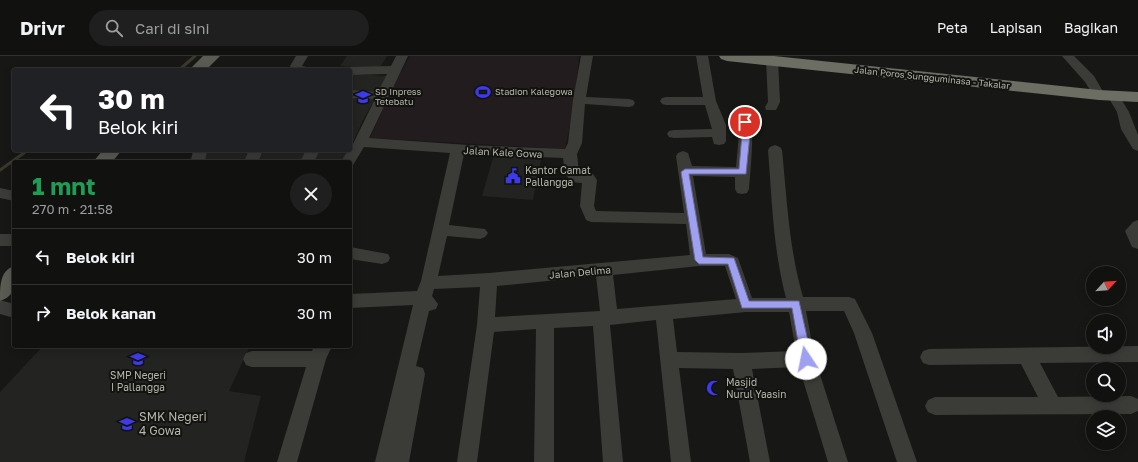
<!DOCTYPE html>
<html lang="id">
<head>
<meta charset="utf-8">
<style>
  body { margin:0; font-family:"Golos Text",sans-serif; background:#1e1f1e; color:#f1f3f6; height:100vh; display:flex; flex-direction:column; font-size:15px; white-space:nowrap }
  * { box-sizing:border-box; margin:0 }
  p { font-size:13px; color:#9c9d9f }
  .icon { flex:none; width:22px; height:22px; fill:none; stroke:currentColor; stroke-width:2; stroke-linecap:round; stroke-linejoin:round }
  .map { position:relative; flex:1; overflow:hidden }
  .side { position:absolute; left:12px; top:104px; width:340px; height:188px; display:flex; flex-direction:column; background:#111110; border-radius:4px; box-shadow:0 2px 10px #0003,0 0 0 1px #303130 }
  .side>* { flex:none }
  .hud { position:absolute; left:12px; top:12px; width:340px; height:84px; border-radius:4px; box-shadow:0 2px 10px #0003,0 0 0 1px #303130; background:#202124; color:#fff; overflow:hidden }
  .needle { width:26px; rotate:64deg }
  .buttons { position:absolute; left:1086px; top:210px; display:grid; gap:8px }
  .buttons a { display:grid; place-items:center; width:40px; height:40px; border-radius:50%; background:#111110; box-shadow:0 2px 10px #0003,0 0 0 1px #303130; font-size:20px }
  .pin { position:absolute; display:grid; place-items:center; width:34px; height:34px; color:#fff; margin:-17px; border:2px solid #fff; border-radius:50%; box-shadow:0 1px 4px #0007 }
  .me { position:absolute; width:44px; margin:-22px; rotate:349deg; stroke-linejoin:round; filter:drop-shadow(0 0 3px #0008) }
  .turn { display:flex; align-items:center; gap:14px; height:84px; padding:0 20px; font-size:18px }
  .turn .icon { width:52px; height:52px; stroke-width:2.5 }
  .turn b { display:block; font-size:28px; line-height:34px }
  .round { display:grid; place-items:center; flex:none; width:42px; height:42px; border-radius:21px; background:#1e1f1e }
  .head { display:flex; align-items:center; justify-content:space-between; height:68px; padding:0 20px }
  h1 { font-size:24px; font-weight:700; line-height:30px; color:#1e9e55 }
  ul { padding:0; list-style:none }
  li { display:flex; align-items:center; gap:12px; height:56px; padding:0 20px; border-top:1px solid #303130 }
  li div { flex:1 }
  li b { display:block; font-size:15px }
  li em { font-style:normal }
  header { display:flex; align-items:center; gap:24px; box-sizing:border-box; height:56px; padding:0 20px; background:#111110; border-bottom:1px solid #303130 }
  header strong { font-size:19px }
  nav { display:flex; gap:22px; margin-inline-start:auto; font-size:14px }
  .search { width:280px; height:36px; background:#1e1f1e; display:flex; align-items:center; gap:10px; box-sizing:border-box; padding:0 14px; border-radius:22px; color:#9c9d9f; font-size:15px }
  .map>svg:first-child { display:block }
  .built { fill:#232421 }
  .green { fill:#221c1f }
  .lines { fill:none; stroke-linecap:round; stroke-linejoin:round }
  .stream { stroke:#3b382c; stroke-width:3 }
  .minor { fill:#3b3c37; fill-rule:evenodd }
  .major { fill:#5a5b53; fill-rule:evenodd }
  .highway { fill:#6c6d63; fill-rule:evenodd }
  .route { fill:#a0a0f1; stroke:#68689d }
  .labels { text-anchor:middle; stroke-width:4; stroke-linejoin:round; paint-order:stroke }
  .far-street-label { font-size:9px; fill:#b6b7a8; stroke:#121210 }
  .far-poi-label { font-size:9px; fill:#b6b7a8; stroke:#121210; text-anchor:start }
  .street-label { font-size:10px; fill:#b6b7a8; stroke:#121210 }
  .poi-label { font-size:10px; fill:#b6b7a8; stroke:#121210; text-anchor:start }
  .near-poi-label { font-size:12px; fill:#b6b7a8; stroke:#121210; text-anchor:start }
</style>
</head>
<body>
<header>
<strong>Drivr</strong>
<div class="search"><svg class="icon" aria-label="search" viewBox="0 0 24 24"><circle cx="10" cy="10" r="6"/><path d="M15 15l6 6"/></svg>Cari di sini</div>
<nav><a>Peta</a><a>Lapisan</a><a>Bagikan</a></nav>
</header>
<div class="map">
<svg width="1138" height="406" viewBox="0 0 1138 406">
  <rect width="100%" height="100%" fill="#171715"/>
  <g class="built">
    <path d="M347,0H387L379,13L340,10Z"/>
    <path d="M350,18L388,20L363,64L350,93Z"/>
    <path d="M196,94H350L343,106H187Z"/>
    <path d="M495,95L542,99L533,144L482,140Z"/>
    <path d="M43,290H250L229,335L261,340L244,406H0V336Z"/>
  </g>
  <path class="green" d="M410,0H579L574,48L565,93L370,82L396,24Z"/>
  <g class="lines">
    <g class="stream">
      <path d="M179,14L195,0"/>
      <path d="M0,114L28,94"/>
    </g>
    <g class="minor">
      <path d="M296,0H308L302,10L307,11L309,14H293L290,10Z"/>
      <path d="M396,0H408L369,82L468,89L565,93L568,87L573,44L581,0H593L586,41L629,43L633,44L635,47L633,50L629,51L585,48L582,87L577,98L579,116L593,118L597,124L594,150L596,155L684,157L676,100L678,97L683,95L688,97L692,110L736,111L739,78L738,66L740,63L745,62L750,63C755,71 750,120 749,133L747,137L742,138L737,137L735,133V121L693,120L706,198H729L738,202L752,242H786C773,193 772,144 768,94L770,91L775,89L780,91L782,94C787,144 789,193 803,241H849L855,243L872,277L917,406H897L854,277L844,255H806L815,303L848,406H828L799,311L752,313L770,406H750L733,313L679,312L691,406H671L656,264L610,269L623,406H603L593,270L554,272V406H534L536,273L494,276L477,406H457L477,269L480,231L434,233L432,240L438,248L436,253L429,255L416,310L423,312L425,318L409,406H375L413,249L350,252V238L417,235L421,225L450,97L364,91L353,109L350,110V106H341L348,94H350L375,43L350,42V34L378,36L387,18L350,19V14H345L350,11L391,10ZM464,98L563,102C565,116 565,127 582,127L580,150L586,164L591,166L686,168L690,199L489,217L438,220L447,180L480,183L485,181L488,177L485,173L449,169ZM699,210H725L736,243L617,253L613,219ZM596,220L600,255L495,261L497,230ZM746,256H789L796,295L741,297L677,296L673,263Z"/>
      <path d="M696,0H708L716,45L726,69V85L724,88L719,89L714,88L712,81L674,82L669,81L667,78L669,75L674,74L712,73L705,49H666L662,48L660,45L662,42L666,41H703Z"/>
      <path d="M772,0L776,1L778,4L780,46L776,54H766L765,51L768,46L766,4L768,1Z"/>
      <path d="M1062,0H1074L1094,20L1105,39L1103,42H1095L1085,26Z"/>
      <path d="M1114,37L1118,38L1129,56L1138,79V95L1133,93L1121,73L1117,56L1108,41L1110,38Z"/>
      <path d="M193,94H207L205,106H191Z"/>
      <path d="M249,94H263L258,106H244Z"/>
      <path d="M306,94H320L314,106H300Z"/>
      <path d="M0,132L14,135V145L0,142Z"/>
      <path d="M1138,164V193L1132,191L1125,175L1133,166Z"/>
      <rect x="0" y="178" width="14" height="12"/>
      <path d="M350,191L388,198L390,202L388,206L382,208L350,203Z"/>
      <path d="M0,244L14,248V262L0,258Z"/>
      <path d="M314,290H332L326,303L297,406H277L306,311H252L246,309L243,303L246,297L252,295H312Z"/>
      <path d="M1138,290V306L1040,307L1058,341L1131,340L1138,343V355L1131,358L935,359L928,356L925,350L928,344L935,341H1038L1021,308L929,309L923,307L920,301L923,295L929,293Z"/>
    </g>
    <g class="major">
      <path d="M203,0H220L206,14H189Z"/>
      <path d="M103,94H122L112,106H93Z"/>
      <path d="M14,210C14,226 18,239 0,245C0,229 0,215 14,210Z"/>
    </g>
    <path class="highway" d="M719,0H774L1099,34L1138,36V46L1099,44L727,5L721,3Z"/>
  </g>
  <path class="route" d="M745,63L749,66L750,78L746,118H689L703,201L734,202L749,245H799L812,303L810,306L806,307L803,306L801,303L792,252H742L728,208H699L695,204L681,116L685,113H739L742,78L741,66Z"/>
  <defs>
    <g id="stadium-bare" transform="scale(1.2)"><path d="M0-5a6.5 5 0 1 0 0 10a6.5 5 0 1 0 0-10ZM-3.5-1.8h7v3.6h-7Z" fill="#3d3aeb" stroke="#121210" stroke-width="2.5" paint-order="stroke"/></g>
    <g id="school-bare" transform="scale(1.2)"><path d="M0-5L7-2L0 1L-7-2ZM-4 1L0 2.5L4 1V4Q0 6-4 4Z" fill="#3d3aeb" stroke="#121210" stroke-width="2.5" paint-order="stroke"/></g>
    <g id="civic-bare" transform="scale(1.2)"><path d="M-.6-6.5H3V-4.5H.6V-3L4-1V1h2V6H-6V1h2V-1L-.6-3ZM-1.2 2.5V6h2.4V2.5Z" fill="#3d3aeb" stroke="#121210" stroke-width="2.5" paint-order="stroke"/></g>
    <g id="mosque-bare" transform="scale(1.2)"><path d="M3.5-4.9A6 6 0 1 0 3.5 4.9A5 5 0 1 1 3.5-4.9Z" fill="#3d3aeb" stroke="#121210" stroke-width="2.5" paint-order="stroke"/></g>
  </defs>
  <g fill-rule="evenodd">
    <use href="#stadium-bare" x="483" y="36"/>
    <use href="#school-bare" x="363" y="41"/>
    <use href="#civic-bare" x="513" y="120"/>
    <use href="#school-bare" x="138" y="303"/>
    <use href="#mosque-bare" x="714" y="332"/>
    <use href="#school-bare" x="127" y="368"/>
  </g>
  <g class="labels">
    <g class="far-street-label">
      <text transform="translate(932 22) rotate(6)" y="3">Jalan Poros Sungguminasa - Takalar</text>
    </g>
    <g class="far-poi-label">
      <text x="375" y="39">SD Inpress<tspan x="375" dy="10">Tetebatu</tspan></text>
      <text x="495" y="39">Stadion Kalegowa</text>
    </g>
    <g class="street-label">
      <text transform="translate(503 96) rotate(3)" y="4">Jalan Kale Gowa</text>
      <text transform="translate(580 216) rotate(-5)" y="4">Jalan Delima</text>
    </g>
    <g class="poi-label">
      <text x="525" y="118">Kantor Camat<tspan x="525" dy="12">Pallangga</tspan></text>
      <text x="138" y="323" text-anchor="middle">SMP Negeri<tspan x="138" dy="12">I Pallangga</tspan></text>
      <text x="726" y="330">Masjid<tspan x="726" dy="12">Nurul Yaasin</tspan></text>
    </g>
    <g class="near-poi-label">
      <text x="139" y="365">SMK Negeri<tspan x="139" dy="14">4 Gowa</tspan></text>
    </g>
  </g>
</svg>
<div class="buttons">
<a><svg class="needle" viewBox="-14 -14 28 28"><path d="M0-13l5 13h-10z" fill="#e53935"/><path d="M0 13l5-13h-10z" fill="#9c9d9f"/></svg></a>
<a><svg class="icon" aria-label="sound" viewBox="0 0 24 24"><path d="M4 9h4l5-4v14l-5-4H4zM17 9q2 3 0 6"/></svg></a>
<a><svg class="icon" aria-label="search" viewBox="0 0 24 24"><circle cx="10" cy="10" r="6"/><path d="M15 15l6 6"/></svg></a>
<a><svg class="icon" aria-label="layers" viewBox="0 0 24 24"><path d="M12 4l9 5-9 5-9-5zM3 14l9 5 9-5"/></svg></a>
</div>
<div class="pin" style="left:745px;top:66px;background:#d93025"><svg class="icon" aria-label="arrive" viewBox="0 0 24 24"><path d="M6 21V4h12l-3 4 3 4H6"/></svg></div>
<svg class="me" style="left:806px;top:303px" viewBox="-20 -20 40 40"><circle r="19" fill="#fff"/><path d="M0-13L10 11 0 6-10 11z" fill="#a0a0f1"/></svg>
<div class="hud">
<div class="turn"><svg class="icon" aria-label="left" viewBox="0 0 24 24"><path d="M17 20v-9H6M10 6l-5 5 5 5"/></svg><div><b>30 m</b>Belok kiri</div></div>
</div>
<section class="side">
<div class="head"><div><h1>1 mnt</h1><p>270 m · 21:58</p></div><a class="round"><svg class="icon" aria-label="close" viewBox="0 0 24 24"><path d="M6 6l12 12M18 6L6 18"/></svg></a></div>
<ul>
<li><svg class="icon" aria-label="left" viewBox="0 0 24 24"><path d="M17 20v-9H6M10 6l-5 5 5 5"/></svg><div><b>Belok kiri</b></div><em>30 m</em></li>
<li><svg class="icon" aria-label="right" viewBox="0 0 24 24"><path d="M7 20v-9h11M14 6l5 5-5 5"/></svg><div><b>Belok kanan</b></div><em>30 m</em></li>
</ul>
</section>
</div>
</body>
</html>
